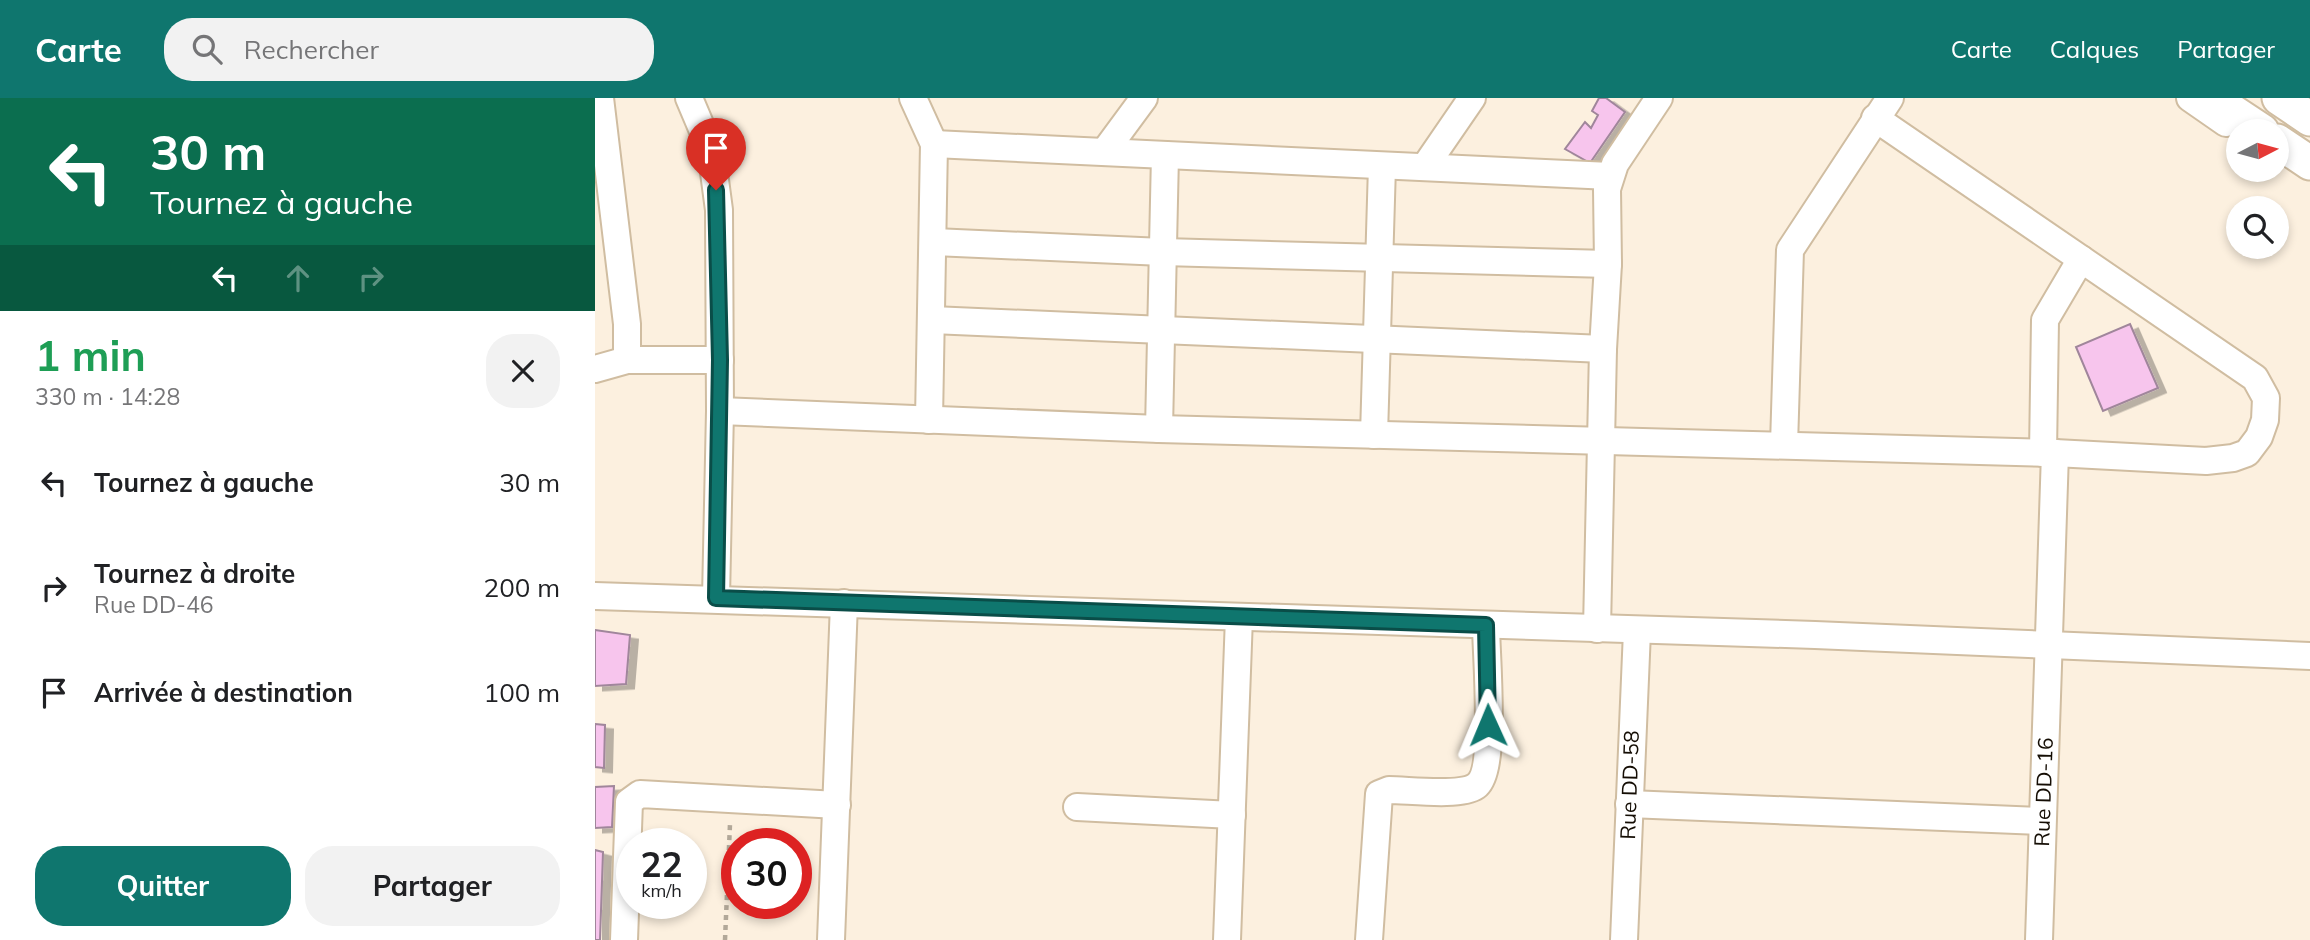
<!DOCTYPE html>
<html lang="fr">
<head>
<meta charset="utf-8">
<style>
  body { margin:0; font-family:Mulish,sans-serif; background:#f2f2f2; color:#202124; height:100vh; display:flex; flex-direction:column; font-size:26px; white-space:nowrap }
  * { box-sizing:border-box; margin:0 }
  p { font-size:23px; color:#757577 }
  .icon { flex:none; width:38px; height:38px; fill:none; stroke:currentColor; stroke-width:2; stroke-linecap:round; stroke-linejoin:round }
  .map { position:relative; flex:1; overflow:hidden }
  .panel { display:flex; flex-direction:column; background:#fff; width:595px }
  .panel>* { flex:none }
  .hud { background:#0b6e4f; color:#fff; overflow:hidden }
  .needle { width:46px; rotate:84deg }
  .buttons { position:absolute; left:1631px; top:21px; display:grid; gap:14px }
  .buttons a { display:grid; place-items:center; width:63px; height:63px; border-radius:50%; background:#fff; box-shadow:0 4px 10px #0003; font-size:35px }
  .speed { position:absolute; left:21px; top:730px; display:flex; gap:14px; font-size:35px; font-weight:700; text-align:center }
  .speed>* { display:grid; place-content:center; width:91px; height:91px; border-radius:50%; background:#fff; box-shadow:0 4px 10px #0003; line-height:1 }
  .speed small { font-size:18px; font-weight:400 }
  .speed .limit { border:10px solid #d22; background:#fff; color:#111 }
  .pin { position:absolute; display:grid; place-items:center; width:60px; height:60px; color:#fff; margin:-72px -30px; border-radius:50% 50% 50% 0; rotate:-45deg; box-shadow:0 0 7px #0007 }
  .pin .icon { rotate:45deg }
  .me { position:absolute; width:77px; margin:-38px; rotate:359deg; stroke-linejoin:round; filter:drop-shadow(0 0 5px #0008) }
  .turn { display:flex; align-items:center; gap:24px; height:147px; padding:0 35px; font-size:32px }
  .turn .icon { width:91px; height:91px; stroke-width:2.5 }
  .turn b { display:block; font-size:49px; line-height:60px }
  .lanes { display:flex; align-items:center; height:66px; padding:0 35px; background:#0003; justify-content:center; gap:35px; direction:ltr }
  .lanes .off { opacity:.35 }
  .round { display:grid; place-items:center; flex:none; width:74px; height:74px; border-radius:28px; background:#f2f2f2 }
  .overview { display:flex; align-items:center; justify-content:space-between; height:119px; padding:0 35px }
  h1 { font-size:42px; font-weight:700; line-height:52px; color:#1e9e55 }
  .primary-button { display:flex; gap:14px; margin-top:auto; padding:14px 35px }
  .primary-button a { flex:1; height:80px; border-radius:28px; background:#0f766e; color:#fff; font-size:28px; font-weight:700; line-height:80px; text-align:center }
  .primary-button a+a { background:#f2f2f2; color:#202124 }
  ul { padding:0; list-style:none }
  li { display:flex; align-items:center; gap:21px; height:105px; padding:0 35px }
  li div { flex:1 }
  li b { display:block; font-size:26px }
  li em { font-style:normal }
  header { display:flex; align-items:center; gap:42px; box-sizing:border-box; height:98px; padding:0 35px; background:#0f766e; color:#fff }
  header strong { font-size:33px }
  nav { display:flex; gap:38px; margin-inline-start:auto; font-size:24px }
  .search { width:490px; height:63px; background:#f2f2f2; display:flex; align-items:center; gap:18px; box-sizing:border-box; padding:0 24px; border-radius:28px; color:#757577; font-size:26px }
  main { display:flex; flex:1; min-height:0 }
  .map>svg:first-child { display:block }
  .building { fill:#f7c5ed; stroke:#a0869b; stroke-width:2; filter:url(#shadow) }
  .lines { fill:none; stroke-linecap:round; stroke-linejoin:round }
  .minor-casing { stroke:#d0bda1; stroke-width:30 }
  .major-casing { stroke:#d0bda1; stroke-width:37 }
  .path { stroke:#b2a899; stroke-width:4.5; stroke-dasharray:5 5; stroke-linecap:butt }
  .minor { stroke:#fff; stroke-width:26 }
  .major { stroke:#fff; stroke-width:33 }
  .route-casing { stroke:#0a4d48; stroke-width:18 }
  .route { stroke:#0f766e; stroke-width:12 }
  .labels { text-anchor:middle; stroke-width:7; stroke-linejoin:round; paint-order:stroke }
  .street-label { font-size:21px; fill:#140d04; stroke:#fff }
</style>
</head>
<body>
<header>
<strong>Carte</strong>
<div class="search"><svg class="icon" aria-label="search" viewBox="0 0 24 24"><circle cx="10" cy="10" r="6"/><path d="M15 15l6 6"/></svg>Rechercher</div>
<nav><a>Carte</a><a>Calques</a><a>Partager</a></nav>
</header>
<main>
<section class="panel">
<div class="hud">
<div class="turn"><svg class="icon" aria-label="left" viewBox="0 0 24 24"><path d="M17 20v-9H6M10 6l-5 5 5 5"/></svg><div><b>30 m</b>Tournez à gauche</div></div>
<div class="lanes"><svg class="icon" aria-label="left" viewBox="0 0 24 24"><path d="M17 20v-9H6M10 6l-5 5 5 5"/></svg><svg class="icon off" aria-label="ahead" viewBox="0 0 24 24"><path d="M12 20V5M6 11l6-6 6 6"/></svg><svg class="icon off" aria-label="right" viewBox="0 0 24 24"><path d="M7 20v-9h11M14 6l5 5-5 5"/></svg></div>
</div>
<div class="overview"><div><h1>1 min</h1><p>330 m · 14:28</p></div><a class="round"><svg class="icon" aria-label="close" viewBox="0 0 24 24"><path d="M6 6l12 12M18 6L6 18"/></svg></a></div>
<ul>
<li><svg class="icon" aria-label="left" viewBox="0 0 24 24"><path d="M17 20v-9H6M10 6l-5 5 5 5"/></svg><div><b>Tournez à gauche</b></div><em>30 m</em></li>
<li><svg class="icon" aria-label="right" viewBox="0 0 24 24"><path d="M7 20v-9h11M14 6l5 5-5 5"/></svg><div><b>Tournez à droite</b><p>Rue DD-46</p></div><em>200 m</em></li>
<li><svg class="icon" aria-label="arrive" viewBox="0 0 24 24"><path d="M6 21V4h12l-3 4 3 4H6"/></svg><div><b>Arrivée à destination</b></div><em>100 m</em></li>
</ul>
<div class="primary-button"><a>Quitter</a><a>Partager</a></div>
</section>
<div class="map">
<svg width="1715" height="842" viewBox="0 0 1715 842">
  <defs>
    <filter id="shadow"><feDropShadow dx="8" dy="4.5" stdDeviation="0" flood-color="#0004"/></filter>
  </defs>
  <rect width="100%" height="100%" fill="#fcf0df"/>
  <g class="building">
    <path d="M1004,0H1011L1030,14L995,65L970,51L990,24L996,30L1003,17L997,13Z"/>
    <path d="M1535,226L1563,290L1508,313L1481,249Z"/>
    <path d="M0,532L35,537L31,586L0,588Z"/>
    <path d="M0,626L10,627L9,670L0,669Z"/>
    <path d="M19,688L17,729L0,730V689Z"/>
    <path d="M0,752L8,754L5,842H0Z"/>
  </g>
  <g class="lines">
    <g class="minor-casing">
      <g id="minor">
        <path d="M5,0L32,226V262H125"/>
        <path d="M94,0L116,52L124,112L125,313L121,500"/>
        <path d="M318,0L339,46L334,322"/>
        <path d="M1595,0L1631,25"/>
        <path d="M339,46L1015,78"/>
        <path d="M510,53L549,0"/>
        <path d="M831,67L877,0"/>
        <path d="M339,144L568,154L1013,166"/>
        <path d="M337,222L1008,251"/>
        <path d="M0,271L32,262"/>
        <path d="M125,313L564,331L1460,355L1611,363L1638,360L1652,355L1664,339L1670,322L1671,300L1660,280L1280,20"/>
        <path d="M564,331L570,57"/>
        <path d="M779,337L787,68"/>
        <path d="M1189,347L1195,152L1295,0"/>
        <path d="M1448,355L1450,222L1486,161"/>
        <path d="M0,498L1220,537L1715,558"/>
        <path d="M1002,531L1008,251L1013,166L1012,91L1020,66L1064,0"/>
        <path d="M1034,706L1447,723"/>
        <path d="M482,709L637,717"/>
        <path d="M29,842L34,704L45,696L242,707"/>
        <path d="M236,842L249,505"/>
        <path d="M632,842L644,519"/>
        <path d="M774,842L784,696L794,692C814,692 865,699 881,688C902,673 891,556 891,527"/>
        <path d="M1029,842L1042,533"/>
        <path d="M1444,842L1460,355"/>
      </g>
    </g>
    <g class="major-casing">
      <g id="major">
        <path d="M1617,0L1667,33"/>
        <path d="M1684,0L1715,21"/>
        <path d="M1682,43L1715,65"/>
      </g>
    </g>
    <path class="path" d="M130,842L135,726"/>
    <use href="#minor" class="minor"/>
    <use href="#major" class="major"/>
  </g>
  <g class="lines">
    <g class="route-casing">
      <path id="route" d="M121,92L125,262L121,500L891,527L893,627"/>
    </g>
    <use href="#route" class="route"/>
  </g>
  <g class="labels">
    <g class="street-label">
      <text transform="translate(1035 687) rotate(-88)" y="7">Rue DD-58</text>
      <text transform="translate(1449 694) rotate(-88)" y="7">Rue DD-16</text>
    </g>
  </g>
</svg>
<div class="buttons">
<a><svg class="needle" viewBox="-14 -14 28 28"><path d="M0-13l5 13h-10z" fill="#e53935"/><path d="M0 13l5-13h-10z" fill="#757577"/></svg></a>
<a><svg class="icon" aria-label="search" viewBox="0 0 24 24"><circle cx="10" cy="10" r="6"/><path d="M15 15l6 6"/></svg></a>
</div>
<div class="speed"><div>22<small>km/h</small></div><div class="limit">30</div></div>
<div class="pin" style="left:121px;top:92px;background:#d93025"><svg class="icon" aria-label="arrive" viewBox="0 0 24 24"><path d="M6 21V4h12l-3 4 3 4H6"/></svg></div>
<svg class="me" style="left:893px;top:627px" viewBox="-20 -20 40 40"><path d="M0-17L14 15 0 8-14 15z" fill="#0f766e" stroke="#fff" stroke-width="4"/></svg>
</div>
</main>
</body>
</html>
